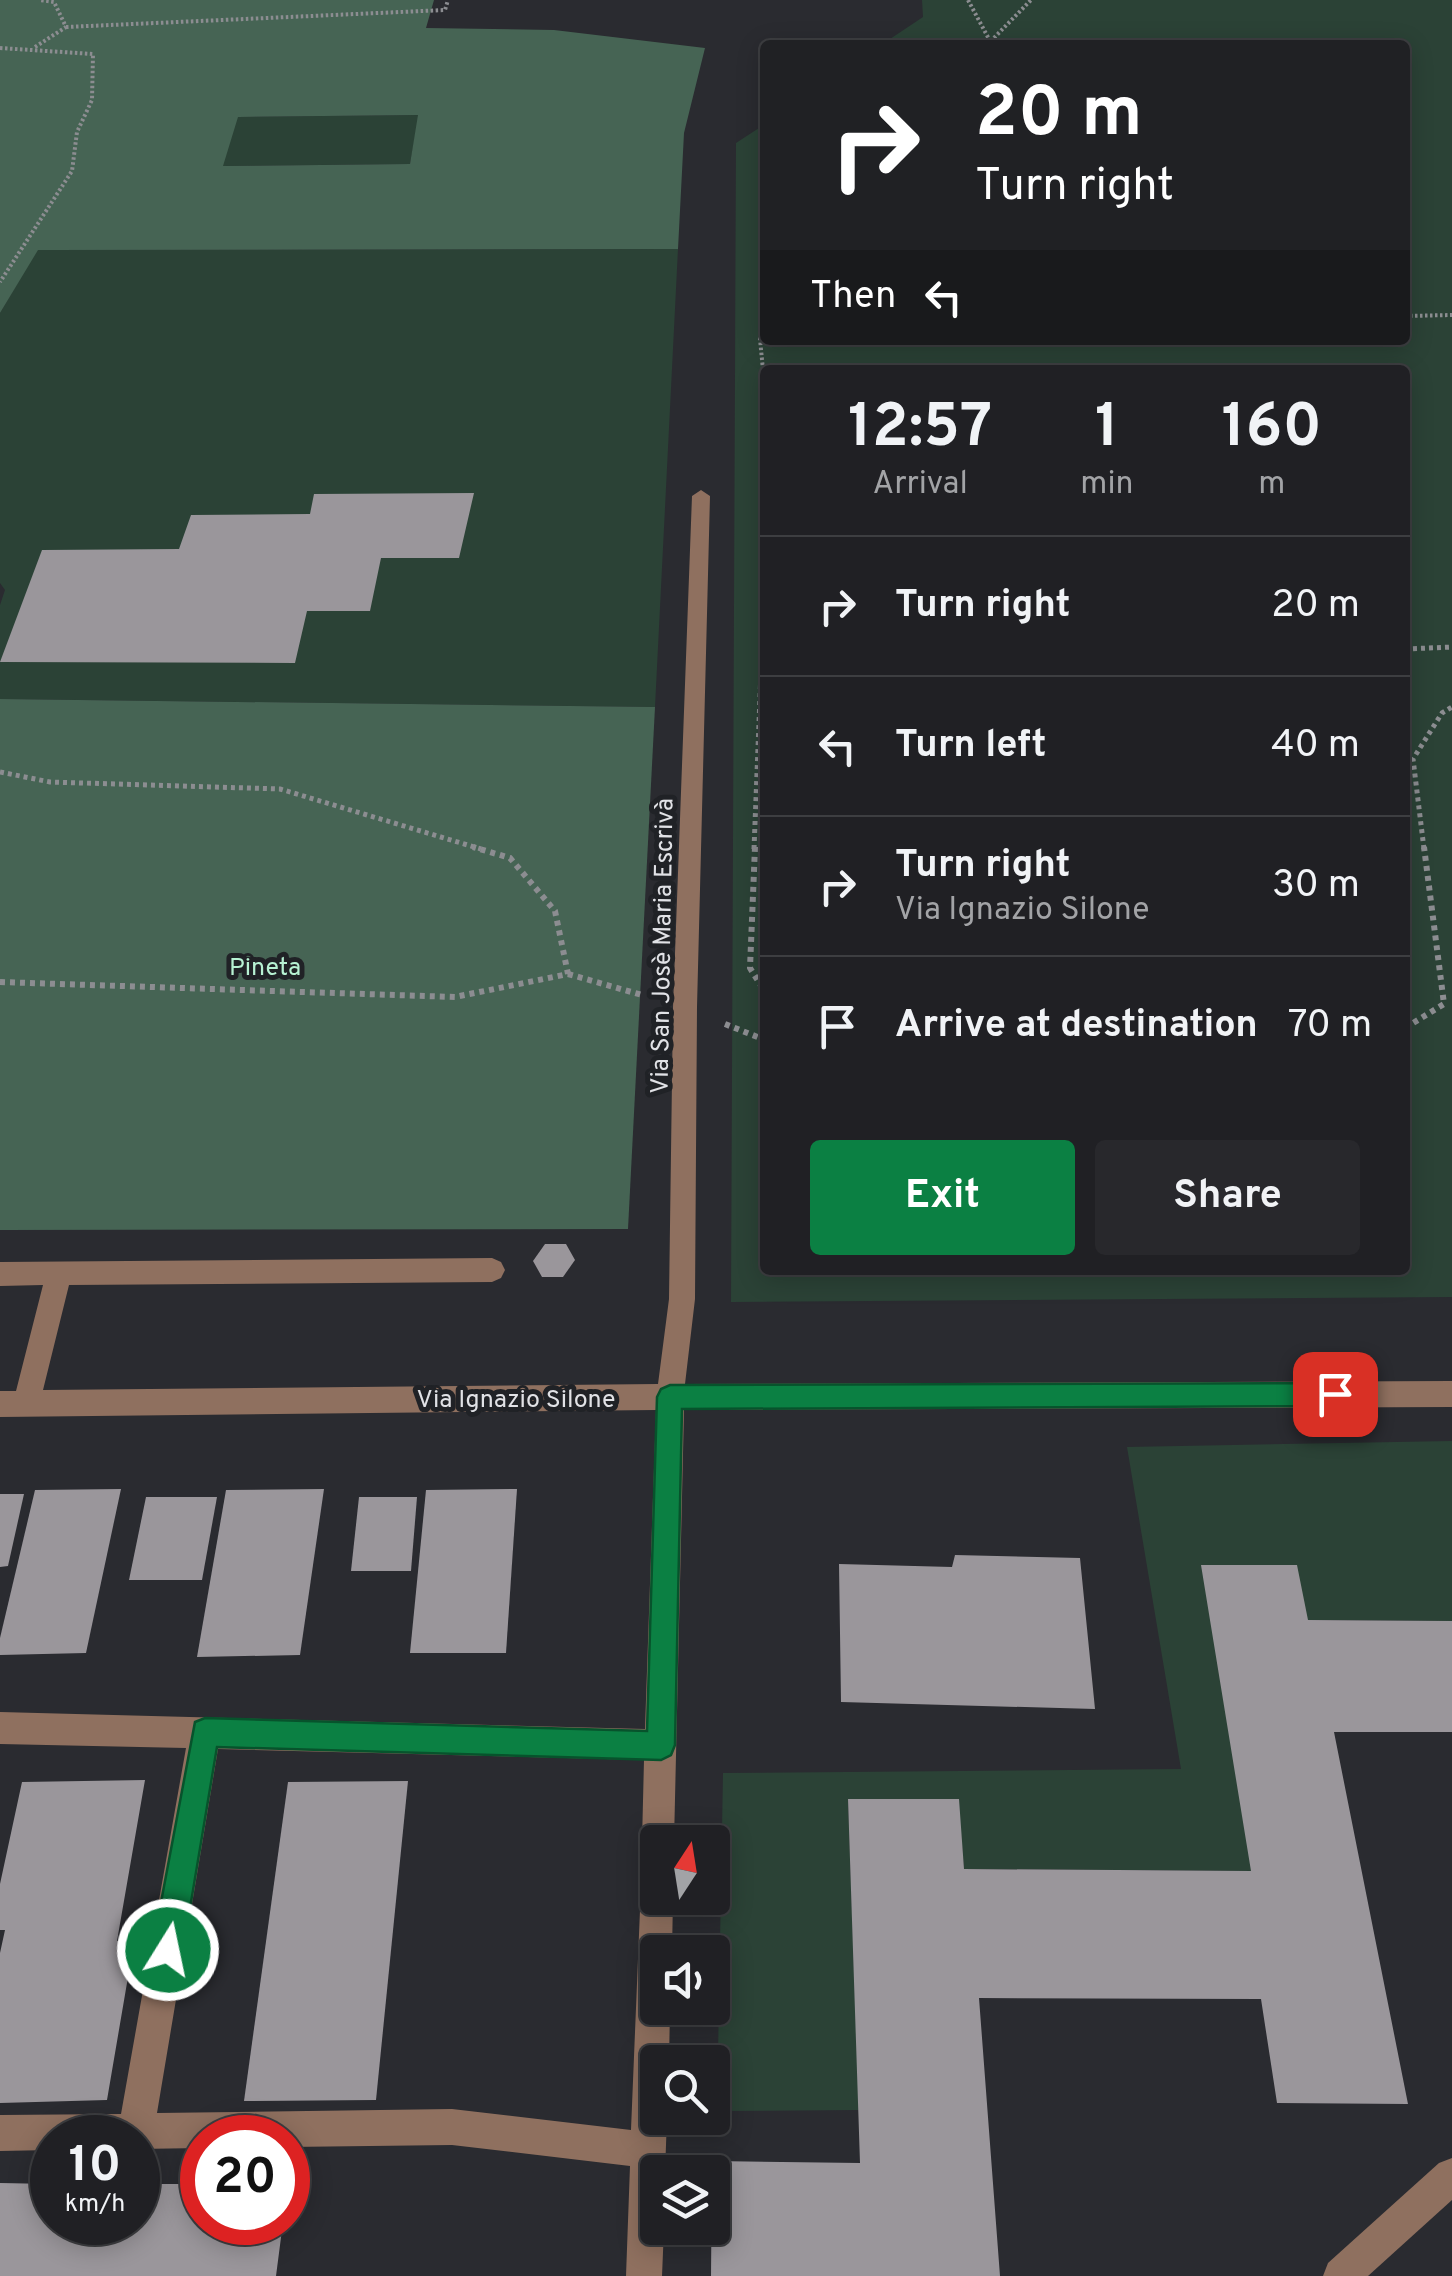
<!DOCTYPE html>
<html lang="en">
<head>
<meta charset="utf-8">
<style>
  body { margin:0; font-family:Overpass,sans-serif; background:#28282c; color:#f1f3f6; height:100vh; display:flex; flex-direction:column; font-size:38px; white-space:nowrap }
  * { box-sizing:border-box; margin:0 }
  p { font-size:32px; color:#a2a3a6 }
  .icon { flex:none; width:55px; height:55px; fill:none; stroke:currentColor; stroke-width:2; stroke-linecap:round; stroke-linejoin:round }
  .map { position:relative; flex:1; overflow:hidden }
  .sheet { position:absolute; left:760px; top:365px; width:650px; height:910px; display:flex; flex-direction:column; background:#202024; border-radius:10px; box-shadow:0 5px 25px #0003,0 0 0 2px #3d3e41 }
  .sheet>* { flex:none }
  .hud { position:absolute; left:760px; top:40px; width:650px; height:305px; border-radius:10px; box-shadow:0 5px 25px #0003,0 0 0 2px #3d3e41; background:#202124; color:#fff; overflow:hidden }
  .needle { width:65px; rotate:12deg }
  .buttons { position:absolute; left:640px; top:1825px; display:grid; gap:20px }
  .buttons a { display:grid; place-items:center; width:90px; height:90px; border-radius:10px; background:#202024; box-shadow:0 5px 25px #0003,0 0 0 2px #3d3e41; font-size:50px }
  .speed { position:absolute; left:30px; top:2115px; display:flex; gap:20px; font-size:50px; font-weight:700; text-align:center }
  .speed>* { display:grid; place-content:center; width:130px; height:130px; border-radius:50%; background:#202024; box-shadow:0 5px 25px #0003,0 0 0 2px #3d3e41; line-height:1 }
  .speed small { font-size:25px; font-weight:400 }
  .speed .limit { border:15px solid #d22; background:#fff; color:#111 }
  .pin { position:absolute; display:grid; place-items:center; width:85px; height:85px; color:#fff; margin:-42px; border-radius:20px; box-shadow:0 5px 15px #0006 }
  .me { position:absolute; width:110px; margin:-55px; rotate:10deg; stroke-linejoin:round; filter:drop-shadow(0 0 8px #0008) }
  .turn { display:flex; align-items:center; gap:35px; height:210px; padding:0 50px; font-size:45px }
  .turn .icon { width:130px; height:130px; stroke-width:2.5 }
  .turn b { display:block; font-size:70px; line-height:85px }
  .then { display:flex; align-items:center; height:95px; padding:0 50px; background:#0003; gap:20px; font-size:38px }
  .eta { display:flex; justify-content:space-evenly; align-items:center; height:170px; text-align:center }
  .eta b { font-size:60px; font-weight:700; line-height:70px }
  .primary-button { display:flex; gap:20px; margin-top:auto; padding:20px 50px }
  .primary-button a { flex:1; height:115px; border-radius:10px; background:#0b8043; color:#fff; font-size:40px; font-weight:700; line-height:115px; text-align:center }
  .primary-button a+a { background:#28282c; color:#f1f3f6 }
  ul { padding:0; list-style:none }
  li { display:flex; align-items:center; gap:30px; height:140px; padding:0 50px; border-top:2px solid #3d3e41 }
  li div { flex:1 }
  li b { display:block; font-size:38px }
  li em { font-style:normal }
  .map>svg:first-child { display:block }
  .green { fill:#2b4236; fill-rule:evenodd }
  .forest { fill:#466454; fill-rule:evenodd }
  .building { fill:#9a969b }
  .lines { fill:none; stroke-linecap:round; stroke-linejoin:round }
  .path-far2 { stroke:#8c8d91; stroke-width:4; stroke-dasharray:2.5 2.5; stroke-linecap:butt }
  .path-far1 { stroke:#8c8d91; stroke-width:5; stroke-dasharray:4 4; stroke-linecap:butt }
  .path { stroke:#8c8d91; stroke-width:6; stroke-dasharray:5 5; stroke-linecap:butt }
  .minor { fill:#8f705f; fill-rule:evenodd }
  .route { fill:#0b8043; stroke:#07532c; stroke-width:2.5 }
  .labels { text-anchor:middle; stroke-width:10; stroke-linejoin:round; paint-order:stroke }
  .street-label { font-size:25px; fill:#e1e2e6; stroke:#202226 }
  .park-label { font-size:25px; fill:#b7f2d3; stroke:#202226 }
</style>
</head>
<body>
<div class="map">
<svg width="1452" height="2276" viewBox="0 0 1452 2276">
  <rect width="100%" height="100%" fill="#2a2b30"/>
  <g class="green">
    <path d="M922,0H1452V1297L731,1302L736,143L765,124V340H1405V45H881L923,17ZM765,370H1405V1270H765Z"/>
    <path d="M419,115L410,164L222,166L237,117Z"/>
    <path d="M678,249L655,707L0,699V605L5,590L0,583V313L37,250Z"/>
    <path d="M1452,1441V1621L1308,1620L1251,1871L964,1869L958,1799H848L859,2110L717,2111L723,1773L1181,1769L1127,1447Z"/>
  </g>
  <g class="forest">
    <path d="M0,0H434L426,28L554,30L705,48L684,133L678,249L38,250L0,313ZM418,115L410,164L223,166L238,117Z"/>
    <path d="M0,699L655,707L628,1229L0,1230Z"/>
  </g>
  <g class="building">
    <path d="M474,493L459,558H381L370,611H307L295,663L0,662L42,550L179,549L191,515L310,514L314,494Z"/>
    <path d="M545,1244H566L575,1260L563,1277H542L533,1261Z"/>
    <path d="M121,1489L86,1653L0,1655V1638L35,1490Z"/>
    <path d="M324,1489L300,1655L197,1657L226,1490Z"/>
    <path d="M517,1489L506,1653H410L426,1490Z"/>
    <path d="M0,1494H24L8,1566L0,1567Z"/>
    <path d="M146,1497H217L202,1580H129Z"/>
    <path d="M359,1497H417L411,1571H351Z"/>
    <path d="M955,1555L1080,1558L1095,1709L841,1702L839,1564L952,1567Z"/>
    <path d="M1201,1565H1297L1308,1620L1452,1621V1732H1334L1408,2104L1277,2103L1261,1999L979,1998L1000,2276H711L712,2161L860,2163L848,1799H959L964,1869L1251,1871Z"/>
    <path d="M145,1780L117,1941L134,1942L107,2100L0,2103V1953L5,1930H0V1884L22,1782Z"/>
    <path d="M408,1781L376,2100L244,2101L288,1782Z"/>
    <path d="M0,2183L52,2184V2222H138V2184H202V2222H283L276,2276H0Z"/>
  </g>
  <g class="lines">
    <g class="path-far2">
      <path d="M968,0L990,41"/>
      <path d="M66,27L445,10L448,0"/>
      <path d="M987,45L1031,0"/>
      <path d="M35,47L66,27L54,2L40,0"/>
      <path d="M0,48L93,54L92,100L77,132L72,171L0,282"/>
      <path d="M1405,316L1452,315"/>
      <path d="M763,370L760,339L765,315"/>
    </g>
    <g class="path-far1">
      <path d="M763,368L765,388"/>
      <path d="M1405,649L1452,647"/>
      <path d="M0,772L50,782L280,789L481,849"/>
      <path d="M754,849L765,571"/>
      <path d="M1424,849L1413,759L1442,713L1452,707"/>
    </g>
    <g class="path">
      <path d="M755,847L750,968L765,992"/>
      <path d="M568,974L642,995"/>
      <path d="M0,982L455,997L568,974L555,911L510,858L473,847"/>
      <path d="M725,1024L765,1040"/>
      <path d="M1405,1028L1444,1004L1424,847"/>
    </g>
    <g class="minor">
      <path d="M701,490L710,496L697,1007L695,1299L685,1384L1452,1381V1407L684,1410L674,1842H658V1898H673L672,1952H658V2008H670L669,2062H658V2118H667L665,2172H658V2228H664L662,2276H626L630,2166L452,2145L288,2147V2138H202V2148L138,2149V2138H52V2150L0,2151V2115L121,2114L186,1748L0,1744V1712L645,1729L656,1410L0,1417V1391H16L43,1285L0,1286V1262L492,1258L501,1262L505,1270L501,1278L492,1282L69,1285L43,1390L658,1384L669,1299L673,1007L692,496ZM218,1749L644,1760L642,1842L646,1851L642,1861L631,2130L452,2109L157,2113Z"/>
      <path d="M1452,2158V2200L1368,2276H1323L1328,2263L1439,2163Z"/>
    </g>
  </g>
  <path class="route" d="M1335,1383L1344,1386L1348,1394L1344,1403L1335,1406L682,1409L675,1745L671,1755L661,1760L217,1747L183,1950L178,1961L168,1965L157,1961L152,1950L195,1722L205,1718L647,1731L657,1397L661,1389L670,1385Z"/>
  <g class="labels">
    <g class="street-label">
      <text transform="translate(661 946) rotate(-89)" y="9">Via San Josè Maria Escrivà</text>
      <text x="516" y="1407">Via Ignazio Silone</text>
    </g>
    <g class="park-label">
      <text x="265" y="975">Pineta</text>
    </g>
  </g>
</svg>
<div class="buttons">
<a><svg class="needle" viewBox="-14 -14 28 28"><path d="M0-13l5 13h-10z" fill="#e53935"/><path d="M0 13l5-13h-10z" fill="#a2a3a6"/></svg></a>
<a><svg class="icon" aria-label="sound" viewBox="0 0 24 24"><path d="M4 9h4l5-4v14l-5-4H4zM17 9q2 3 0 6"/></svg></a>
<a><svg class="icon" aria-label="search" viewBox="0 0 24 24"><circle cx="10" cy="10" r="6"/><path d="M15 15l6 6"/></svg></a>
<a><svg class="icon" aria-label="layers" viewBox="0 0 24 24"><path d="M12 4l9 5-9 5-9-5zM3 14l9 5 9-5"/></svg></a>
</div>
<div class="speed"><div>10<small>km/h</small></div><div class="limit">20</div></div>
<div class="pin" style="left:1335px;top:1394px;background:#d93025"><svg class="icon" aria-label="arrive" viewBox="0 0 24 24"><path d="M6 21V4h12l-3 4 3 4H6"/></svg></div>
<svg class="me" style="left:168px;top:1950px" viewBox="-20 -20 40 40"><circle r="17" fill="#0b8043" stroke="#fff" stroke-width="3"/><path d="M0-11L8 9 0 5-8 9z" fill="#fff"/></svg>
<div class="hud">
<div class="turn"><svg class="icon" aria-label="right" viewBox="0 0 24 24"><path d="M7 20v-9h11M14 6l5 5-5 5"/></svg><div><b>20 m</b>Turn right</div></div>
<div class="then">Then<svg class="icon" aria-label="left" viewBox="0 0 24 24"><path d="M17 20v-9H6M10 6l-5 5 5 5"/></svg></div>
</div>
<section class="sheet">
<div class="eta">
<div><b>12:57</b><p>Arrival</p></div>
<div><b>1</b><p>min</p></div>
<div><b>160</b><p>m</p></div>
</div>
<ul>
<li><svg class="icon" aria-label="right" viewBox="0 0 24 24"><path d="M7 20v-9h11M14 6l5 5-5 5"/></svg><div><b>Turn right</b></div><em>20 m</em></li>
<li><svg class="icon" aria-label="left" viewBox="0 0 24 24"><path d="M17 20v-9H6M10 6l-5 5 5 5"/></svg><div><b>Turn left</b></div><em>40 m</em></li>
<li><svg class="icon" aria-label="right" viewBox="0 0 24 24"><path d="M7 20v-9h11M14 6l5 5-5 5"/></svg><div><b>Turn right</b><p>Via Ignazio Silone</p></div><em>30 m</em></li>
<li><svg class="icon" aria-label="arrive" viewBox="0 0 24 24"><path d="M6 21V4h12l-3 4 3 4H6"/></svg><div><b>Arrive at destination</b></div><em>70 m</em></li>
</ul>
<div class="primary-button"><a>Exit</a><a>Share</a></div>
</section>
</div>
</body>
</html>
